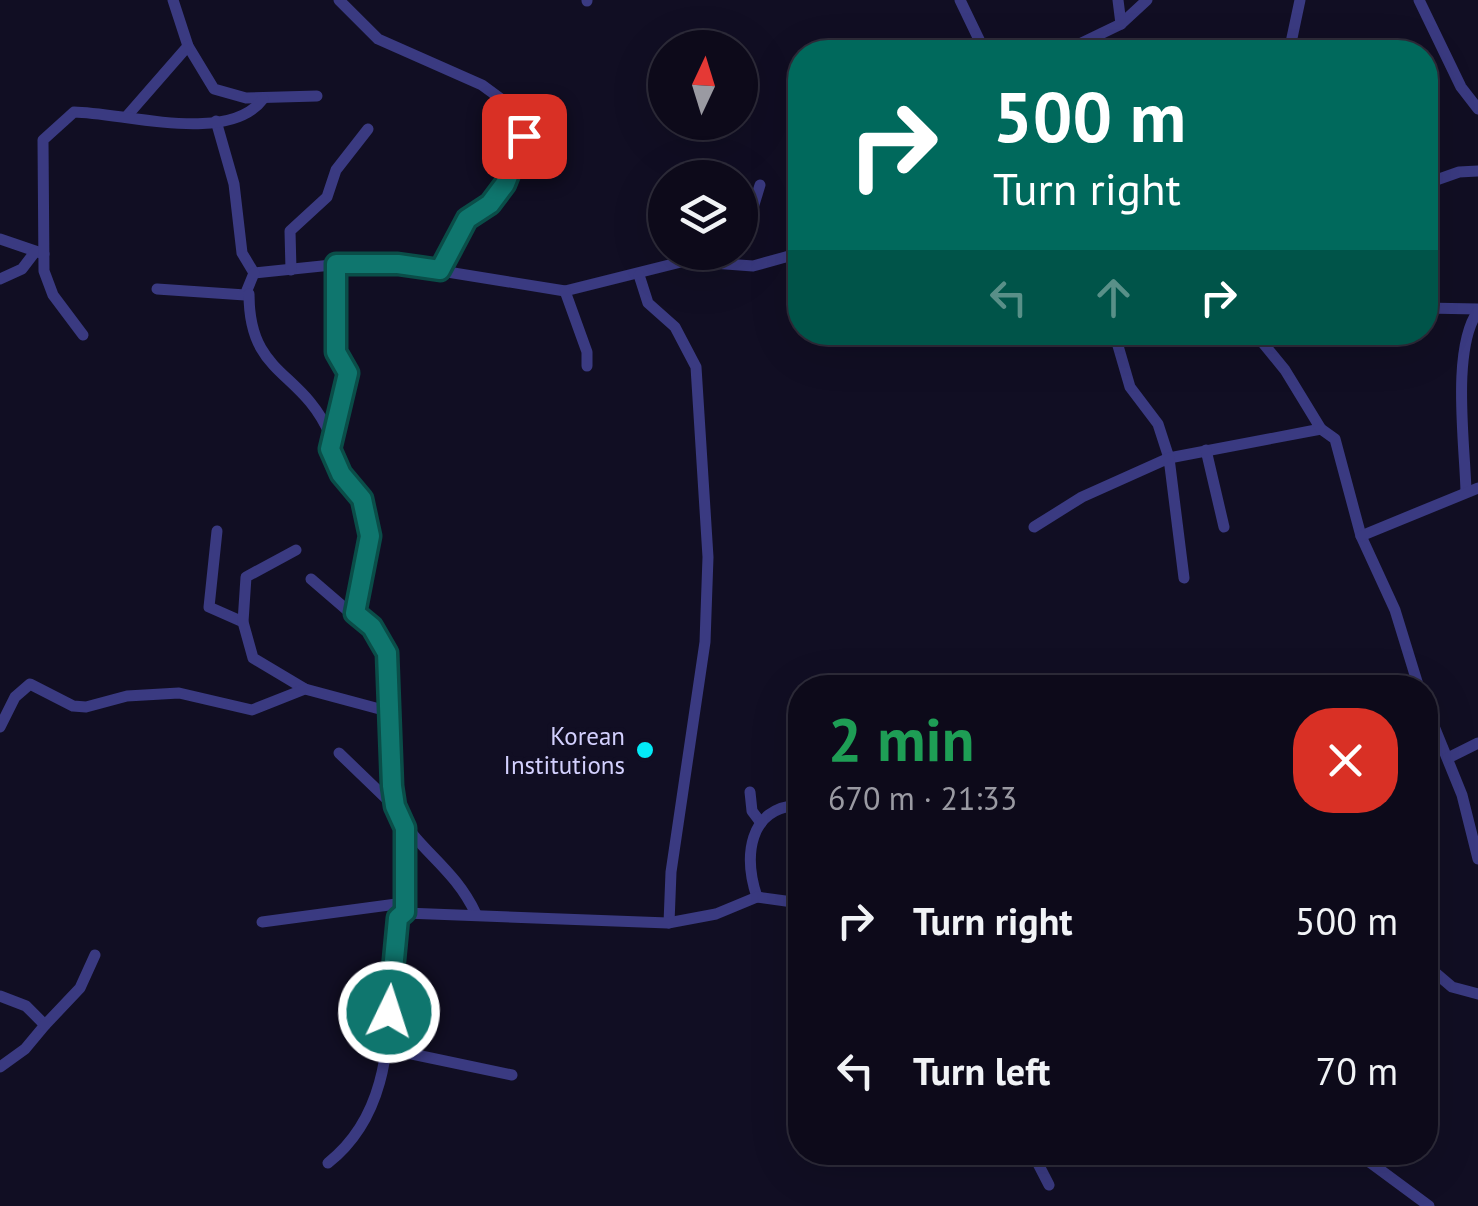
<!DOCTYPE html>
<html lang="en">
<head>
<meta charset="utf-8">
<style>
  body { margin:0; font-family:"PT Sans",sans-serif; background:#1b1827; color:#f1f3f6; height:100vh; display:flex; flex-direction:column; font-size:38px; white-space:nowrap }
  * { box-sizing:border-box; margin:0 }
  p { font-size:32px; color:#9a9aa2 }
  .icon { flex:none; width:55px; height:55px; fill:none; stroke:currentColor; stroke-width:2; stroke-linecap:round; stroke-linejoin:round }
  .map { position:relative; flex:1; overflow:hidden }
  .sheet { position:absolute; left:788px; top:675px; width:650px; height:490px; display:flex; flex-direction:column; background:#0d0a1a; border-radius:40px; box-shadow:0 10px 40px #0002,0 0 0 2px #2d2b39 }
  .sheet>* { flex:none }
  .banner { position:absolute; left:788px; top:40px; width:650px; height:305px; border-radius:40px; box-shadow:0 10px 40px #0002,0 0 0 2px #2d2b39; background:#00695c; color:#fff; overflow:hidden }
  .needle { width:65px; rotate:4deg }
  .fabs { position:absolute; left:648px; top:30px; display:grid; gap:20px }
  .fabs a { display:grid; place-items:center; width:110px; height:110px; border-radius:50%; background:#0d0a1a; box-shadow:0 10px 40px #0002,0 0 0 2px #2d2b39; font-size:50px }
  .pin { position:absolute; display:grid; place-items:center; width:85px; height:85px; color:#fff; margin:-42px; border-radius:20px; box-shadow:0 5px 15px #0006 }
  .me { position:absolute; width:110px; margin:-55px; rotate:4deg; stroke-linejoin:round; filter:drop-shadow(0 0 8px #0008) }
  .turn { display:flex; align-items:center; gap:35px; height:210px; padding:0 40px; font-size:45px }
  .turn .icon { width:130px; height:130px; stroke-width:2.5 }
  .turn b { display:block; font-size:70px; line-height:85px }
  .lanes { display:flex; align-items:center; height:95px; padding:0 40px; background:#0003; justify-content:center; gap:50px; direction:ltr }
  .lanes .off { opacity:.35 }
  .round { display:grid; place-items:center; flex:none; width:105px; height:105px; border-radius:40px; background:#1b1827 }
  .head { display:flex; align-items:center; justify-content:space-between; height:170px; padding:0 40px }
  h1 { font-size:60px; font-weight:700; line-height:75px; color:#1e9e55 }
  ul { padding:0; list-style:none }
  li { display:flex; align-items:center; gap:30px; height:150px; padding:0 40px }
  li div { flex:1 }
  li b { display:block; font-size:38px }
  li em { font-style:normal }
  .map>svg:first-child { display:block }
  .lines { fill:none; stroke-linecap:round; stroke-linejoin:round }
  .minor { stroke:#3a3a81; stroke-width:11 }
  .route-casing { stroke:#0a4d48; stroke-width:25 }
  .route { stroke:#0f766e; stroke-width:18 }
  .poi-dot { fill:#03eaf7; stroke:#110e23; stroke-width:4 }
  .labels { text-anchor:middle; stroke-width:10; stroke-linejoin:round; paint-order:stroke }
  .poi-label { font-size:25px; fill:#d3d0fe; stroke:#110e23; text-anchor:end }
</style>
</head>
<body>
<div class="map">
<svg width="1478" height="1206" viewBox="0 0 1478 1206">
  <rect width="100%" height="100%" fill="#110e23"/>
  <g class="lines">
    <g class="minor">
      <path d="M173,0L188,46L214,89L246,98L317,96"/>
      <path d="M339,0L378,39L482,85L527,118L515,165L505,184L490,204L467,219L440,270"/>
      <path d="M960,0L985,52"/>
      <path d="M1118,0L1121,24"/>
      <path d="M1419,0L1461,87L1478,109"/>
      <path d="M587,1V0"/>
      <path d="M1063,52L1121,24L1147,0"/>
      <path d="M1289,52L1300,0"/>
      <path d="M126,117L188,46"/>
      <path d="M216,121L234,184L242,253L254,273L351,263L398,264L565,291L685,261L753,266L800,253"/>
      <path d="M1425,184L1459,172L1478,171"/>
      <path d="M0,239L44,254"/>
      <path d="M740,250L760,185"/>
      <path d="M336,264V352L348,373L330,449L341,474L362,499L370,536L355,613"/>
      <path d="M291,270L290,231L327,197L336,170L368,129"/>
      <path d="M639,275L648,303L675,327L696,367L708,557L705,642L671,872L669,923"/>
      <path d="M0,279L22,269L35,252"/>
      <path d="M157,289L245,295L254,273"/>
      <path d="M565,291L587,352V366"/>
      <path d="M249,294C249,377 302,369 330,435"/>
      <path d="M1425,308L1478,309"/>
      <path d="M1114,332L1130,387L1158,424L1169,458L1321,429"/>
      <path d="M1254,332L1285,370L1321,429L1335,439L1361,536L1395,610L1419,688"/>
      <path d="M83,335L53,295L44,271L43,140L74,112C125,113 229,145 263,99"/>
      <path d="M1206,450L1224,527"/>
      <path d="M1466,492C1465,445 1451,349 1478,311"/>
      <path d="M1034,527L1082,497L1169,458L1184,578"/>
      <path d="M217,531L209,607L243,622"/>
      <path d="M1361,536L1478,488"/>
      <path d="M296,550L246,577L243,622L253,658L305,689"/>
      <path d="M311,579L383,641L387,653L395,807C416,850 453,865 476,914"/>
      <path d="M915,688L916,686"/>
      <path d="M1425,704L1462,795L1478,859"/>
      <path d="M0,727L15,697L30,684L73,706L86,707L127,696L179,693L252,710L305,689L387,711"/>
      <path d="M339,753L394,806"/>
      <path d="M1448,758L1478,743"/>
      <path d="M750,792L752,811L761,823"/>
      <path d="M757,897C744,858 747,807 800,805"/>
      <path d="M405,908V828"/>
      <path d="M262,922L404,903"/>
      <path d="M1425,964L1452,987L1478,994"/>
      <path d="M0,996L26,1006L45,1025L25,1049L0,1067"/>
      <path d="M45,1025L80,988L95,955"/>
      <path d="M388,1049L512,1075"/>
      <path d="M1032,1152L1049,1185"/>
      <path d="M1356,1152L1429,1206"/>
      <path d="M328,1163C404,1103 384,1002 398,918L405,913L668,923L716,914L757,897L800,903"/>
    </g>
  </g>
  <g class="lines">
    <g class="route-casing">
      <path id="route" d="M389,1012L398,918L405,912V828L395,806L392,786L387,653L372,627L355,613L370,536L362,499L341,474L330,449L348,373L336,352V264H398L440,270L467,219L490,204L505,184L524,136"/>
    </g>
    <use href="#route" class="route"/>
  </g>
  <circle class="poi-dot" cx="645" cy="750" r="10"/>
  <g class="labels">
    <g class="poi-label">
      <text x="625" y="745">Korean<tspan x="625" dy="29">Institutions</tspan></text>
    </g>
  </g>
</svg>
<div class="fabs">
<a><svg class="needle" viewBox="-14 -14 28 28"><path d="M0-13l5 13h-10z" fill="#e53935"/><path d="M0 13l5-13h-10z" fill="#9a9aa2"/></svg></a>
<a><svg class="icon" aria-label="layers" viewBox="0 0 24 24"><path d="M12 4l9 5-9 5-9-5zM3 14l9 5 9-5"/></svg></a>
</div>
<div class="pin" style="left:524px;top:136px;background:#d93025"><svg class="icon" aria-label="arrive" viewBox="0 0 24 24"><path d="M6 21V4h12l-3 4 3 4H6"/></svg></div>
<svg class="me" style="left:389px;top:1012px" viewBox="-20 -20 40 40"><circle r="17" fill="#0f766e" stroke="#fff" stroke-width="3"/><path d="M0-11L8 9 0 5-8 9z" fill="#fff"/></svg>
<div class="banner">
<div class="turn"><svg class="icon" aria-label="right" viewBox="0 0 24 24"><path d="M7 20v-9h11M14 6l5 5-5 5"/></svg><div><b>500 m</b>Turn right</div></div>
<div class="lanes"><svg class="icon off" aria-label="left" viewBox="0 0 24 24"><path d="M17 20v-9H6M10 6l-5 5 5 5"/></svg><svg class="icon off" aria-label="ahead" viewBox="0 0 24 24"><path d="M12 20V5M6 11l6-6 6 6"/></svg><svg class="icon" aria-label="right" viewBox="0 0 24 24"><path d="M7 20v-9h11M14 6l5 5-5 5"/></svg></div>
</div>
<section class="sheet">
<div class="head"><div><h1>2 min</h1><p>670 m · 21:33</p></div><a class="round" style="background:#d93025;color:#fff"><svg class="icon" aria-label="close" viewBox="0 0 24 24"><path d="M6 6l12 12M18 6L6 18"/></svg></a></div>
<ul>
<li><svg class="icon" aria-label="right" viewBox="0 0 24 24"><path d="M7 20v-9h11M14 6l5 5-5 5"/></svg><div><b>Turn right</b></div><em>500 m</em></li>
<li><svg class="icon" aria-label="left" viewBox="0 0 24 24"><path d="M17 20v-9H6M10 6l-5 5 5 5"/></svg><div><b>Turn left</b></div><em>70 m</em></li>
</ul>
</section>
</div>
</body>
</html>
